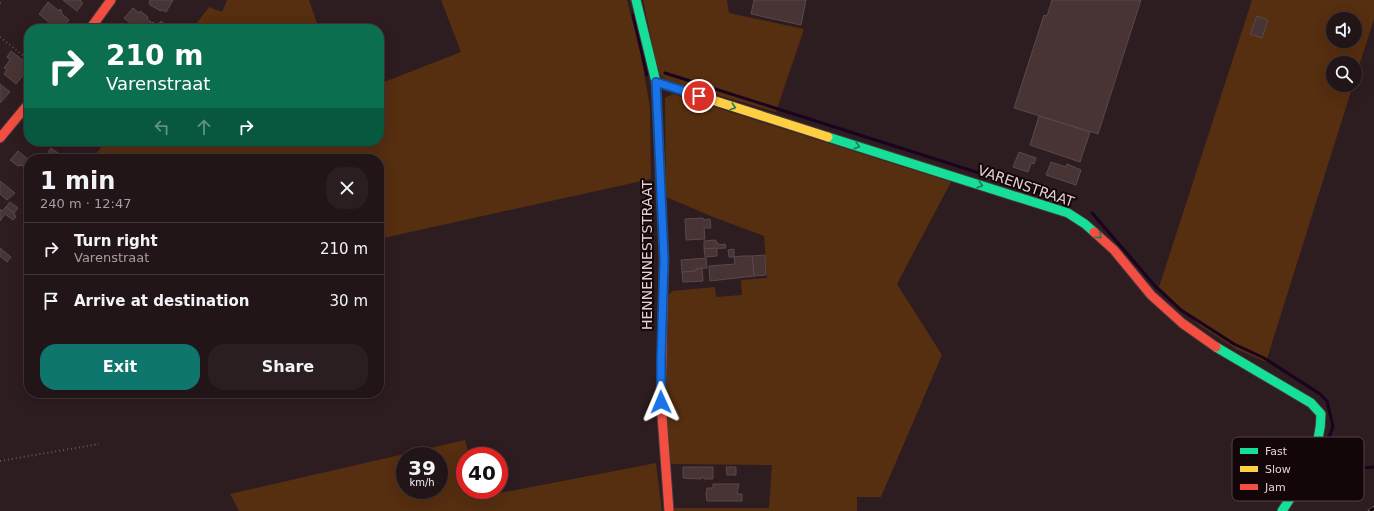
<!DOCTYPE html>
<html lang="en">
<head>
<meta charset="utf-8">
<style>
  body { margin:0; font-family:"DejaVu Sans",sans-serif; background:#2a1e21; color:#f1f3f6; height:100vh; display:flex; flex-direction:column; font-size:15px; white-space:nowrap }
  * { box-sizing:border-box; margin:0 }
  p { font-size:13px; color:#a29fa2 }
  .icon { flex:none; width:22px; height:22px; fill:none; stroke:currentColor; stroke-width:2; stroke-linecap:round; stroke-linejoin:round }
  .map { position:relative; flex:1; overflow:hidden }
  .drawer { position:absolute; left:24px; top:154px; width:360px; height:244px; display:flex; flex-direction:column; background:#221518; border-radius:16px; box-shadow:0 4px 16px #0002,0 0 0 1px #3f3437 }
  .drawer>* { flex:none }
  .guide { position:absolute; left:24px; top:24px; width:360px; height:122px; border-radius:16px; box-shadow:0 4px 16px #0002,0 0 0 1px #3f3437; background:#0b6e4f; color:#fff; overflow:hidden }
  .tools { position:absolute; left:1326px; top:12px; display:grid; gap:8px }
  .tools a { display:grid; place-items:center; width:36px; height:36px; border-radius:50%; background:#221518; box-shadow:0 4px 16px #0002,0 0 0 1px #3f3437; font-size:20px }
  .speed { position:absolute; left:396px; top:447px; display:flex; gap:8px; font-size:20px; font-weight:700; text-align:center }
  .speed>* { display:grid; place-content:center; width:52px; height:52px; border-radius:50%; background:#221518; box-shadow:0 4px 16px #0002,0 0 0 1px #3f3437; line-height:1 }
  .speed small { font-size:10px; font-weight:400 }
  .speed .limit { border:6px solid #d22; background:#fff; color:#111 }
  .pin { position:absolute; display:grid; place-items:center; width:34px; height:34px; color:#fff; margin:-17px; border:2px solid #fff; border-radius:50%; box-shadow:0 1px 4px #0007 }
  .me { position:absolute; width:44px; margin:-22px; rotate:359deg; stroke-linejoin:round; filter:drop-shadow(0 0 3px #0008) }
  .turn { display:flex; align-items:center; gap:14px; height:84px; padding:0 16px; font-size:18px }
  .turn .icon { width:52px; height:52px; stroke-width:2.5 }
  .turn b { display:block; font-size:28px; line-height:34px }
  .lanes { display:flex; align-items:center; height:38px; padding:0 16px; background:#0003; justify-content:center; gap:20px; direction:ltr }
  .lanes .off { opacity:.35 }
  .round { display:grid; place-items:center; flex:none; width:42px; height:42px; border-radius:16px; background:#2a1e21 }
  .headline { display:flex; align-items:center; justify-content:space-between; height:68px; padding:0 16px }
  h1 { font-size:24px; font-weight:700; line-height:30px }
  .button { display:flex; gap:8px; margin-top:auto; padding:8px 16px }
  .button a { flex:1; height:46px; border-radius:16px; background:#0f766e; color:#fff; font-size:16px; font-weight:700; line-height:46px; text-align:center }
  .button a+a { background:#2a1e21; color:#f1f3f6 }
  ul { padding:0; list-style:none }
  li { display:flex; align-items:center; gap:12px; height:52px; padding:0 16px; border-top:1px solid #3f3437 }
  li div { flex:1 }
  li b { display:block; font-size:15px }
  li em { font-style:normal }
  .map>svg:first-child { display:block }
  .green { fill:#562e10; fill-rule:evenodd }
  .lines { fill:none; stroke-linecap:round; stroke-linejoin:round }
  .stream { stroke:#1b031f; stroke-width:3 }
  .building { fill:#483434; stroke:#58494a }
  .fast-casing { stroke:#46383a; stroke-width:11 }
  .slow-casing { stroke:#46383a; stroke-width:11 }
  .jam-casing { stroke:#46383a; stroke-width:11 }
  .path { stroke:#635759; stroke-width:2; stroke-dasharray:1 3; stroke-linecap:butt }
  .fast { stroke:#16e098; stroke-width:9 }
  .slow { stroke:#ffcf43; stroke-width:9 }
  .jam { stroke:#f24e42; stroke-width:9 }
  .rail-casing { stroke:#635759; stroke-width:4.5 }
  .rail { stroke:#130608; stroke-width:3; stroke-dasharray:9; stroke-linecap:butt }
  .oneway { stroke:#157e57 }
  .route-casing { stroke:#114b97; stroke-width:10 }
  .route { stroke:#1a73e8; stroke-width:7 }
  .labels { text-anchor:middle; stroke-width:4; stroke-linejoin:round; paint-order:stroke }
  .street-label { font-size:14px; fill:#e5d0d3; stroke:#130608 }
  .key { fill:#130608; stroke:#524345; stroke-width:1 }
  .key-label { font-size:11px; fill:#e5d0d3 }
</style>
</head>
<body>
<div class="map">
<svg width="1374" height="511" viewBox="0 0 1374 511">
  <rect width="100%" height="100%" fill="#2d1c20"/>
  <g class="green">
    <path d="M227,0H309L319,29H192L209,7L222,12Z"/>
    <path d="M441,0H627L640,50L650,107L651,179L379,239V159H92L106,141H379V84L461,52Z"/>
    <path d="M643,0H727L729,13L804,29L776,112L668,81L662,77L658,71Z"/>
    <path d="M1252,0H1374V19L1355,79V63H1333V85H1353L1266,362L1236,349L1199,325L1159,287ZM1333,19H1355V41H1333Z"/>
    <path d="M673,94L951,182L897,284L942,355L881,497H857V511H673V508H769L772,465L669,464L666,405L667,297L672,291L715,287L716,297L742,295L741,280L767,278L764,236L713,217L666,197L665,104V98Z"/>
    <path d="M465,440L469,456H465V490H478L479,497L656,463L662,511H239L230,494ZM405,456H439V490H405Z"/>
  </g>
  <g class="lines">
    <g class="stream">
      <path d="M633,15L647,75"/>
      <path d="M665,73L1061,199"/>
      <path d="M1092,213L1156,287L1181,310L1234,344L1264,358L1320,394L1327,401L1333,426L1325,450L1324,465L1340,470L1374,467"/>
    </g>
  </g>
  <g class="building">
    <path d="M63,0H81L80,1L83,3L77,11Z"/>
    <path d="M150,0H173L166,12L162,10L161,11L150,5V4L149,3Z"/>
    <path d="M754,0H806L801,25L751,14Z"/>
    <path d="M1052,0H1141L1098,134L1014,108L1044,15L1047,16Z"/>
    <path d="M48,2L59,11L60,9L62,11L61,13L69,20L61,29H57L39,14Z"/>
    <path d="M133,8L139,13L140,11L148,17L147,19L152,23L153,22L157,25L161,21L171,29H159L156,26L154,29H137L124,18Z"/>
    <path d="M1257,16L1268,20L1262,38L1250,34Z"/>
    <path d="M11,51L29,65V68L16,84L4,74L7,70L4,68L10,60L7,57Z"/>
    <path d="M0,84L10,92L0,103Z"/>
    <path d="M1039,116L1090,132L1080,162L1030,145Z"/>
    <path d="M51,148L58,153L55,158L48,152Z"/>
    <path d="M18,151L29,160V171L21,165L18,166L10,160Z"/>
    <path d="M1019,152L1036,158L1034,164L1031,163L1028,172L1013,167Z"/>
    <path d="M1051,162L1066,167L1067,164L1081,170L1076,185L1046,175Z"/>
    <path d="M0,181L15,193L7,200L0,194Z"/>
    <path d="M10,202L18,208L14,213L6,207Z"/>
    <path d="M6,207L14,213L16,217L13,220L5,214L0,221V209L2,211Z"/>
    <path d="M703,218V220L710,219L711,228H704L705,239L686,240L685,219Z"/>
    <path d="M716,240V243H718V245L725,244L726,248L704,249V241Z"/>
    <path d="M0,248L11,257L7,262L0,256Z"/>
    <path d="M717,248V256L705,257L704,249Z"/>
    <path d="M734,249V257H729L728,250Z"/>
    <path d="M765,255L766,275L754,276L752,256Z"/>
    <path d="M742,256H752L754,276L710,281L709,266L735,264L734,257Z"/>
    <path d="M706,258L707,268L696,269V271L682,272L681,260Z"/>
    <path d="M702,268L703,281L683,282L682,272L696,271V269Z"/>
    <path d="M683,467H713V479H704V478L701,477V479L683,478Z"/>
    <path d="M726,467H736V475H727Z"/>
    <path d="M713,484H739L737,494H742V501H707L706,494L707,488H713Z"/>
  </g>
  <g class="lines">
    <g class="fast-casing">
      <g id="fast">
        <path d="M636,0L656,82L664,258"/>
        <path d="M828,137L1068,213L1085,224L1094,232"/>
        <path d="M1216,347L1311,403L1321,414C1321,451 1302,481 1282,511"/>
      </g>
    </g>
    <g class="slow-casing">
      <path id="slow" d="M656,82L828,137"/>
    </g>
    <g class="jam-casing">
      <g id="jam">
        <path d="M90,29L111,0"/>
        <path d="M0,138L29,103"/>
        <path d="M1094,232L1114,250L1151,295L1182,323L1216,347"/>
        <path d="M664,258L661,402L669,511"/>
      </g>
    </g>
    <g class="path">
      <path d="M0,3L3,0"/>
      <path d="M0,37L29,60"/>
      <path d="M0,461L99,444"/>
    </g>
    <use href="#fast" class="fast"/>
    <use href="#slow" class="slow"/>
    <use href="#jam" class="jam"/>
    <g class="rail-casing">
      <path id="rail" d="M1370,511L1374,508"/>
    </g>
    <use href="#rail" class="rail"/>
  </g>
  <defs><path id="oneway-chevron" d="M-2-3.5L2.5 0L-2 3.5" fill="none" stroke-width="1.6" stroke-linecap="round" stroke-linejoin="round"/></defs>
  <g class="oneway">
    <use href="#oneway-chevron" transform="translate(733 107) rotate(18)"/>
    <use href="#oneway-chevron" transform="translate(857 146) rotate(17)"/>
    <use href="#oneway-chevron" transform="translate(980 185) rotate(18)"/>
    <use href="#oneway-chevron" transform="translate(1099 236) rotate(42)"/>
  </g>
  <g class="lines">
    <g class="route-casing">
      <path id="route" d="M661,402V359L664,259L656,82L699,96"/>
    </g>
    <use href="#route" class="route"/>
  </g>
  <g class="labels">
    <g class="street-label">
      <text transform="translate(1026 186) rotate(19)" y="5">VARENSTRAAT</text>
      <text transform="translate(647 255) rotate(-90)" y="5">HENNENNESTSTRAAT</text>
    </g>
  </g>
  <rect x="1232" y="437" width="132" height="64" rx="6" class="key"/>
  <rect x="1240" y="448" width="18" height="6" fill="#16e098"/>
  <rect x="1240" y="466" width="18" height="6" fill="#ffcf43"/>
  <rect x="1240" y="484" width="18" height="6" fill="#f24e42"/>
  <g class="key-label">
    <text x="1265" y="455">Fast</text>
    <text x="1265" y="473">Slow</text>
    <text x="1265" y="491">Jam</text>
  </g>
</svg>
<div class="tools">
<a><svg class="icon" aria-label="sound" viewBox="0 0 24 24"><path d="M4 9h4l5-4v14l-5-4H4zM17 9q2 3 0 6"/></svg></a>
<a><svg class="icon" aria-label="search" viewBox="0 0 24 24"><circle cx="10" cy="10" r="6"/><path d="M15 15l6 6"/></svg></a>
</div>
<div class="speed"><div>39<small>km/h</small></div><div class="limit">40</div></div>
<div class="pin" style="left:699px;top:96px;background:#d93025"><svg class="icon" aria-label="arrive" viewBox="0 0 24 24"><path d="M6 21V4h12l-3 4 3 4H6"/></svg></div>
<svg class="me" style="left:661px;top:402px" viewBox="-20 -20 40 40"><path d="M0-17L14 15 0 8-14 15z" fill="#1a73e8" stroke="#fff" stroke-width="4"/></svg>
<div class="guide">
<div class="turn"><svg class="icon" aria-label="right" viewBox="0 0 24 24"><path d="M7 20v-9h11M14 6l5 5-5 5"/></svg><div><b>210 m</b>Varenstraat</div></div>
<div class="lanes"><svg class="icon off" aria-label="left" viewBox="0 0 24 24"><path d="M17 20v-9H6M10 6l-5 5 5 5"/></svg><svg class="icon off" aria-label="ahead" viewBox="0 0 24 24"><path d="M12 20V5M6 11l6-6 6 6"/></svg><svg class="icon" aria-label="right" viewBox="0 0 24 24"><path d="M7 20v-9h11M14 6l5 5-5 5"/></svg></div>
</div>
<section class="drawer">
<div class="headline"><div><h1>1 min</h1><p>240 m · 12:47</p></div><a class="round"><svg class="icon" aria-label="close" viewBox="0 0 24 24"><path d="M6 6l12 12M18 6L6 18"/></svg></a></div>
<ul>
<li><svg class="icon" aria-label="right" viewBox="0 0 24 24"><path d="M7 20v-9h11M14 6l5 5-5 5"/></svg><div><b>Turn right</b><p>Varenstraat</p></div><em>210 m</em></li>
<li><svg class="icon" aria-label="arrive" viewBox="0 0 24 24"><path d="M6 21V4h12l-3 4 3 4H6"/></svg><div><b>Arrive at destination</b></div><em>30 m</em></li>
</ul>
<div class="button"><a>Exit</a><a>Share</a></div>
</section>
</div>
</body>
</html>
